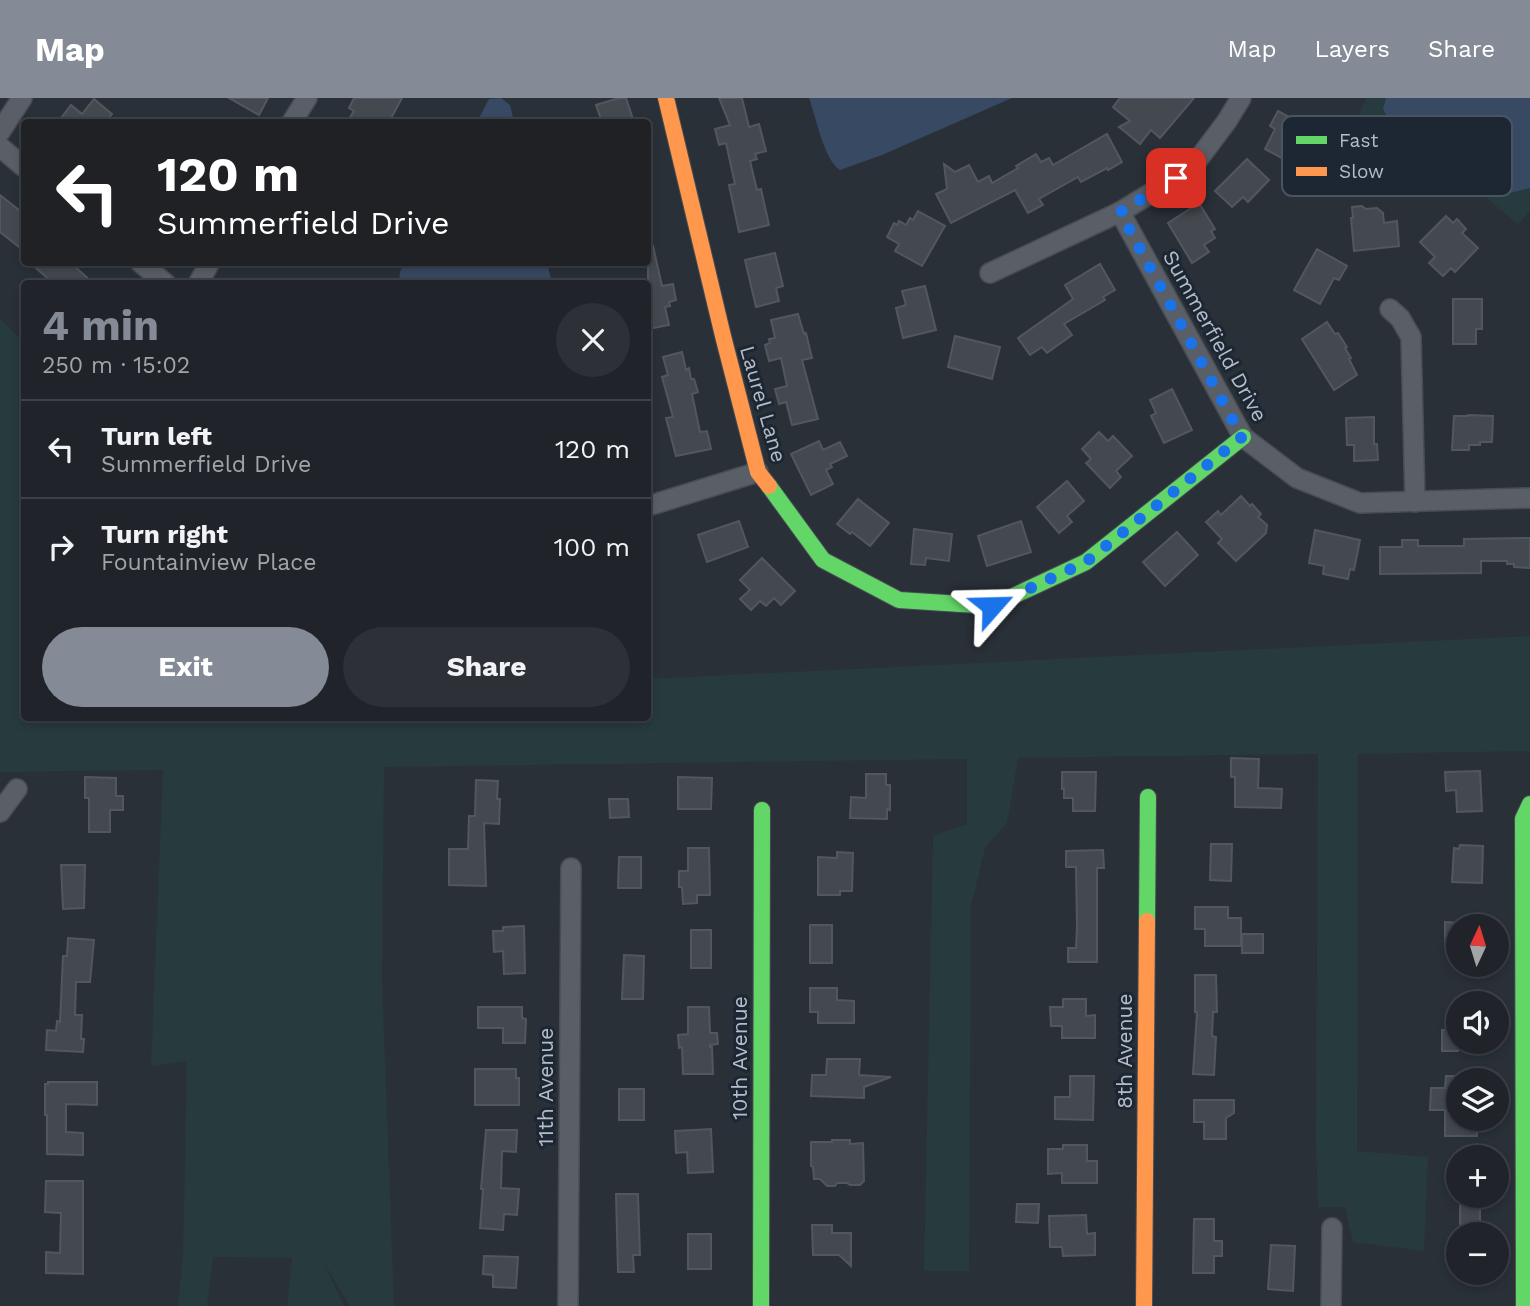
<!DOCTYPE html>
<html lang="en">
<head>
<meta charset="utf-8">
<style>
  body { margin:0; font-family:"Work Sans",sans-serif; background:#2d3036; color:#f1f3f6; height:100vh; display:flex; flex-direction:column; font-size:26px; white-space:nowrap }
  * { box-sizing:border-box; margin:0 }
  p { font-size:23px; color:#a2a4a8 }
  .icon { flex:none; width:38px; height:38px; fill:none; stroke:currentColor; stroke-width:2; stroke-linecap:round; stroke-linejoin:round }
  .map { position:relative; flex:1; overflow:hidden }
  .sheet { position:absolute; left:21px; top:182px; width:630px; height:441px; display:flex; flex-direction:column; background:#20242a; border-radius:7px; box-shadow:0 4px 10px #0003,0 0 0 2px #3d4147 }
  .sheet>* { flex:none }
  .hud { position:absolute; left:21px; top:21px; width:630px; height:147px; border-radius:7px; box-shadow:0 4px 10px #0003,0 0 0 2px #3d4147; background:#202124; color:#fff; overflow:hidden }
  .needle { width:46px; rotate:4deg }
  .tools { position:absolute; left:1446px; top:816px; display:grid; gap:14px }
  .tools a { display:grid; place-items:center; width:63px; height:63px; border-radius:50%; background:#20242a; box-shadow:0 4px 10px #0003,0 0 0 2px #3d4147; font-size:35px }
  .pin { position:absolute; display:grid; place-items:center; width:60px; height:60px; color:#fff; margin:-30px; border-radius:14px; box-shadow:0 4px 10px #0006 }
  .me { position:absolute; width:77px; margin:-38px; rotate:65deg; stroke-linejoin:round; filter:drop-shadow(0 0 5px #0008) }
  .turn { display:flex; align-items:center; gap:24px; height:147px; padding:0 21px; font-size:32px }
  .turn .icon { width:91px; height:91px; stroke-width:2.5 }
  .turn b { display:block; font-size:49px; line-height:60px }
  .round { display:grid; place-items:center; flex:none; width:74px; height:74px; border-radius:37px; background:#2d3036 }
  .head { display:flex; align-items:center; justify-content:space-between; height:119px; padding:0 21px }
  h1 { font-size:42px; font-weight:700; line-height:52px; color:#848b96 }
  .button { display:flex; gap:14px; margin-top:auto; padding:14px 21px }
  .button a { flex:1; height:80px; border-radius:42px; background:#848b96; color:#fff; font-size:28px; font-weight:700; line-height:80px; text-align:center }
  .button a+a { background:#2d3036; color:#f1f3f6 }
  ul { padding:0; list-style:none }
  li { display:flex; align-items:center; gap:21px; height:98px; padding:0 21px; border-top:2px solid #3d4147 }
  li div { flex:1 }
  li b { display:block; font-size:26px }
  li em { font-style:normal }
  header { display:flex; align-items:center; gap:42px; box-sizing:border-box; height:98px; padding:0 35px; background:#848b96; color:#fff }
  header strong { font-size:33px }
  nav { display:flex; gap:38px; margin-inline-start:auto; font-size:24px }
  .map>svg:first-child { display:block }
  .green { fill:#273a3e }
  .water { fill:#384963 }
  .building { fill:#444950; stroke:#52575f; stroke-width:2 }
  .lines { fill:none; stroke-linecap:round; stroke-linejoin:round }
  .street-casing { stroke:#484c53; stroke-width:22 }
  .fast-casing { stroke:#484c53; stroke-width:18 }
  .slow-casing { stroke:#484c53; stroke-width:18 }
  .street { stroke:#5a5e66; stroke-width:19 }
  .fast { stroke:#63d668; stroke-width:16 }
  .slow { stroke:#ff974d; stroke-width:16 }
  .route { stroke:#1a73e8; stroke-width:12; stroke-dasharray:0 21.6 }
  .labels { text-anchor:middle; stroke-width:6; stroke-linejoin:round; paint-order:stroke }
  .street-label { font-size:21px; fill:#b4bcc9; stroke:#1d2633 }
  .key { fill:#1d2633; stroke:#4a5360; stroke-width:2 }
  .key-label { font-size:19px; fill:#b4bcc9 }
</style>
</head>
<body>
<header>
<strong>Map</strong>
<nav><a>Map</a><a>Layers</a><a>Share</a></nav>
</header>
<div class="map">
<svg width="1530" height="1208" viewBox="0 0 1530 1208">
  <rect width="100%" height="100%" fill="#2a3038"/>
  <g class="green">
    <path d="M1366,0H1530V113L1518,126L1438,60L1350,38Z"/>
    <path d="M0,221L24,245V620H648V581L1530,538V653L1358,656L1357,1053L1428,1059L1424,1153L1353,1144L1345,1109H1318L1316,1043L1318,656L1018,660L1007,725L985,750L971,808L969,1173H924L933,738L967,726V661L384,669L382,881L394,1208H350L324,1165L344,1208H287L292,1160L213,1159L207,1208H178L183,1155L187,963L151,968L163,672L0,674Z"/>
  </g>
  <g class="water">
    <path d="M501,0L510,7L514,24H477L489,1Z"/>
    <path d="M809,0H1012L882,57L840,72C824,62 816,19 809,0Z"/>
    <path d="M1386,0H1530V90L1510,95L1485,86L1457,54L1439,39L1396,36L1383,11Z"/>
    <path d="M405,164L547,165L552,185H399L400,174Z"/>
  </g>
  <g class="building">
    <path d="M229,0H268L259,17Z"/>
    <path d="M354,0H402L389,24H347L354,13L349,10Z"/>
    <path d="M619,0H626L634,24H602L596,7Z"/>
    <path d="M719,0H742L749,29L759,26L766,53L755,56L757,61L750,63L757,92L761,91L769,127L739,134L729,87L735,86L726,45L719,47L715,31L730,27Z"/>
    <path d="M1120,0H1194L1160,40L1151,32L1140,46L1119,29L1130,23L1113,9Z"/>
    <path d="M94,1L112,16L105,24H58L71,7L82,16Z"/>
    <path d="M1278,13L1309,30L1289,64L1265,51L1275,31L1270,28Z"/>
    <path d="M1107,36L1122,64L1108,72L1107,70L1081,84L1078,79L1039,101L1043,107L1028,115L1015,92L951,125L936,96L947,91L944,66L955,74L969,67L978,84L989,78L992,85L1018,70L1016,68L1036,56L1041,64L1049,60L1053,67Z"/>
    <path d="M1247,61L1269,82L1248,104L1243,99L1232,109L1215,93Z"/>
    <path d="M0,97L24,116V153L0,134Z"/>
    <path d="M1199,105L1215,131L1211,133L1215,140L1204,147L1209,154L1192,165L1168,125Z"/>
    <path d="M1362,108L1366,111L1377,110L1383,115L1384,125L1397,123L1399,148L1354,153L1351,120H1353L1352,109Z"/>
    <path d="M918,113L945,128L922,168L895,153L899,146L887,139L894,125L897,127L899,123L906,127L910,120L913,122Z"/>
    <path d="M1446,118L1453,125L1457,121L1466,131L1462,135L1478,150L1455,174L1451,170L1443,178L1429,165L1435,159L1420,144Z"/>
    <path d="M648,148H653L662,188L673,186L676,202L669,204L670,208L665,209L669,227L648,231Z"/>
    <path d="M1317,151L1347,168L1339,182L1334,180L1320,206L1294,192Z"/>
    <path d="M775,155L783,188L776,190L779,203L756,209L745,162Z"/>
    <path d="M29,164H70L94,186H54Z"/>
    <path d="M1100,166L1115,192L1103,199L1105,202L1064,226L1072,237L1047,255L1042,249L1030,257L1018,240L1073,201L1065,187Z"/>
    <path d="M925,188L936,232L903,240L896,210L906,207L902,193Z"/>
    <path d="M1453,201H1482V231H1476V246H1453Z"/>
    <path d="M798,216L804,236L806,235L812,260L802,262L818,321L792,327L786,304L779,306L775,291L787,288L781,260L769,263L765,247L770,245L769,241L775,240L771,222Z"/>
    <path d="M1327,224L1335,236L1338,235L1347,249L1345,250L1351,260L1349,261L1357,277L1334,292L1302,241Z"/>
    <path d="M955,238L1000,249L992,281L948,269Z"/>
    <path d="M682,254L686,272L689,270L691,281H694L698,294L692,296L700,334L707,333L711,351L676,358L666,320L673,319L662,279L668,277L663,259Z"/>
    <path d="M1172,291L1192,332L1164,345L1151,318L1156,315L1150,302Z"/>
    <path d="M1468,317L1493,318L1492,344H1480V347H1469V352H1452L1454,318H1468Z"/>
    <path d="M1374,319V346H1377L1378,362L1354,363V347H1347L1346,320Z"/>
    <path d="M1099,334L1108,343L1113,338L1132,358L1116,373L1121,379L1110,390L1086,365L1091,361L1082,351Z"/>
    <path d="M819,343L823,352L840,344L847,358L830,366L832,369L826,372L833,386L811,397L791,356Z"/>
    <path d="M1067,383L1084,403L1067,418L1072,424L1059,435L1037,409Z"/>
    <path d="M1241,398L1250,408L1252,406L1261,416L1258,419L1267,427L1266,435L1236,463L1218,445L1222,441L1206,424L1218,413L1221,417Z"/>
    <path d="M858,401L889,425L870,448L852,434L850,436L837,426Z"/>
    <path d="M739,423L748,449L707,464L698,437Z"/>
    <path d="M1021,423L1031,454L987,468L978,438Z"/>
    <path d="M914,431L952,436L949,463L926,460L925,467L911,466Z"/>
    <path d="M1315,432L1360,442L1354,472L1350,471L1348,481L1323,476L1324,468L1309,465Z"/>
    <path d="M1177,434L1198,457L1165,488L1143,464Z"/>
    <path d="M1530,440V470L1514,469V466H1507V463H1481V475L1380,476V449H1402V442H1418V448H1464V441Z"/>
    <path d="M762,460L795,493L781,507L774,500L766,508L760,503L751,512L740,501L750,492L740,482Z"/>
    <path d="M1231,660L1259,661L1258,690L1282,691L1281,710L1235,709V679H1231Z"/>
    <path d="M1480,673L1482,713L1457,714L1456,692L1446,693L1445,674Z"/>
    <path d="M1062,674H1096L1095,713H1073V700H1064V691H1062Z"/>
    <path d="M866,676H886V687H890V712L887,711V721L850,720L851,699L866,700Z"/>
    <path d="M85,679L116,680V698H123V712H110V734H89V700H85Z"/>
    <path d="M678,679L712,680L711,711H678Z"/>
    <path d="M476,682L498,683L497,701H500L499,726L484,725L486,788L449,787V751H468L469,718H475Z"/>
    <path d="M609,701H628L629,719L610,720Z"/>
    <path d="M1211,746H1232L1231,783L1210,782Z"/>
    <path d="M1460,747L1483,748L1482,785L1452,784L1454,750L1459,751Z"/>
    <path d="M688,750H709L710,797H697V805L683,806L682,789H679V773H688Z"/>
    <path d="M1103,752L1104,770H1097V864H1068V850H1076L1077,829L1076,769H1066V753Z"/>
    <path d="M837,754L853,755L852,793H840V797H818V759L837,760Z"/>
    <path d="M619,759H641V790H618Z"/>
    <path d="M61,767H85L84,810L63,811Z"/>
    <path d="M1195,809H1228V820H1241V848H1205V831H1195Z"/>
    <path d="M1445,824L1458,825V843L1445,844Z"/>
    <rect x="810" y="827" width="22" height="38"/>
    <path d="M524,828L525,875L504,876L503,853L494,854L493,833H503V829Z"/>
    <rect x="691" y="832" width="20" height="38"/>
    <rect x="1242" y="836" width="21" height="19"/>
    <path d="M68,840L94,842L90,884H76L75,917H82L81,941H84L83,954L46,952L47,932L56,933L57,923L60,924L63,858H67Z"/>
    <path d="M624,857L644,858L643,901H622Z"/>
    <path d="M1195,877H1216L1217,914H1213L1212,938L1216,939L1214,977L1193,976L1197,914H1195Z"/>
    <path d="M810,890H837V902L854,903V925H818V914H810Z"/>
    <path d="M1063,901H1086V918L1095,917V940H1062V928H1051L1050,909H1063Z"/>
    <path d="M478,909H522V920L526,921L525,945H503V930H478Z"/>
    <path d="M688,909H709L710,935H717L718,946L710,947V949H712L713,976H683L682,949L679,950L678,937L688,936Z"/>
    <rect x="1442" y="932" width="16" height="21"/>
    <path d="M827,961H860L859,977L891,979L864,989V1000L811,998L812,977H826Z"/>
    <path d="M475,971H516V980H519V1007H475Z"/>
    <path d="M1070,978H1094L1093,1022L1055,1021V999H1070Z"/>
    <path d="M1446,978H1458V1020H1477V1038H1445V1012H1430L1431,990H1445Z"/>
    <path d="M48,984H97V1007L66,1006V1034L83,1035V1057L47,1056V1017H45V986H48Z"/>
    <rect x="619" y="991" width="25" height="31"/>
    <path d="M1194,1002H1234V1015L1226,1020V1041H1204V1024H1194Z"/>
    <path d="M711,1031L713,1074L688,1075L687,1054L676,1055L675,1033Z"/>
    <path d="M486,1032H517L516,1054L502,1053L501,1090L519,1091L517,1117L504,1116L503,1132L480,1130L483,1091H481Z"/>
    <path d="M832,1042H850V1046L863,1045L864,1083L860,1087H850L847,1085H837L835,1088H827L820,1081H814L813,1069L811,1068V1044H832Z"/>
    <path d="M1063,1047H1087V1063H1097V1085H1062V1075L1048,1076V1051H1063Z"/>
    <path d="M46,1083H83V1176L46,1175V1154L60,1155L61,1115L45,1114Z"/>
    <path d="M616,1096H638L640,1157H633L634,1174H618Z"/>
    <rect x="1460" y="1097" width="20" height="29"/>
    <path d="M1017,1106H1039L1038,1125L1016,1124Z"/>
    <path d="M1086,1117L1087,1136L1095,1135V1157L1063,1158L1062,1149H1050L1049,1118Z"/>
    <path d="M1194,1121H1214V1143H1222V1158H1214V1175H1193Z"/>
    <path d="M812,1127H832V1135H851V1168L839,1157H813Z"/>
    <rect x="688" y="1136" width="23" height="35"/>
    <path d="M1271,1147L1295,1148L1293,1193L1268,1191Z"/>
    <path d="M484,1158L518,1159L516,1190L493,1189V1177L483,1176Z"/>
  </g>
  <g class="lines">
    <g class="street-casing">
      <g id="street">
        <path d="M292,24L307,0"/>
        <path d="M0,34L22,0"/>
        <path d="M0,49L24,69"/>
        <path d="M1120,114L1243,339L1297,380L1360,405L1530,400"/>
        <path d="M140,164L166,186"/>
        <path d="M990,175L1120,114L1176,80L1197,63L1227,23L1241,0"/>
        <path d="M198,186L210,164"/>
        <path d="M1390,211L1400,220L1411,239L1415,404"/>
        <path d="M648,408L758,374"/>
        <path d="M0,714L17,691"/>
        <path d="M568,1208L571,770"/>
        <path d="M1331,1208L1332,1130"/>
      </g>
    </g>
    <g class="fast-casing">
      <g id="fast">
        <path d="M769,388L823,462L899,502L992,508L1086,464L1243,339"/>
        <path d="M1147,823L1148,699"/>
        <path d="M761,1208L762,712"/>
        <path d="M1524,1208L1523,721L1530,706"/>
      </g>
    </g>
    <g class="slow-casing">
      <g id="slow">
        <path d="M666,0L723,238L758,374L769,388"/>
        <path d="M1144,1208L1147,823"/>
      </g>
    </g>
    <use href="#street" class="street"/>
    <use href="#fast" class="fast"/>
    <use href="#slow" class="slow"/>
  </g>
  <g class="lines">
    <path class="route" d="M992,508L1086,464L1242,339L1120,114L1176,80"/>
  </g>
  <g class="labels">
    <g class="street-label">
      <text transform="translate(1215 238) rotate(61)" y="7">Summerfield Drive</text>
      <text transform="translate(763 306) rotate(74)" y="7">Laurel Lane</text>
      <text transform="translate(1125 953) rotate(-90)" y="7">8th Avenue</text>
      <text transform="translate(740 960) rotate(-90)" y="7">10th Avenue</text>
      <text transform="translate(546 989) rotate(-90)" y="7">11th Avenue</text>
    </g>
  </g>
  <rect x="1282" y="18" width="230" height="80" rx="10" class="key"/>
  <rect x="1296" y="38" width="31" height="8" fill="#63d668"/>
  <rect x="1296" y="69" width="31" height="9" fill="#ff974d"/>
  <g class="key-label">
    <text x="1339" y="49">Fast</text>
    <text x="1339" y="80">Slow</text>
  </g>
</svg>
<div class="tools">
<a><svg class="needle" viewBox="-14 -14 28 28"><path d="M0-13l5 13h-10z" fill="#e53935"/><path d="M0 13l5-13h-10z" fill="#a2a4a8"/></svg></a>
<a><svg class="icon" aria-label="sound" viewBox="0 0 24 24"><path d="M4 9h4l5-4v14l-5-4H4zM17 9q2 3 0 6"/></svg></a>
<a><svg class="icon" aria-label="layers" viewBox="0 0 24 24"><path d="M12 4l9 5-9 5-9-5zM3 14l9 5 9-5"/></svg></a>
<a>+</a>
<a>−</a>
</div>
<div class="pin" style="left:1176px;top:80px;background:#d93025"><svg class="icon" aria-label="arrive" viewBox="0 0 24 24"><path d="M6 21V4h12l-3 4 3 4H6"/></svg></div>
<svg class="me" style="left:992px;top:508px" viewBox="-20 -20 40 40"><path d="M0-17L14 15 0 8-14 15z" fill="#1a73e8" stroke="#fff" stroke-width="4"/></svg>
<div class="hud">
<div class="turn"><svg class="icon" aria-label="left" viewBox="0 0 24 24"><path d="M17 20v-9H6M10 6l-5 5 5 5"/></svg><div><b>120 m</b>Summerfield Drive</div></div>
</div>
<section class="sheet">
<div class="head"><div><h1>4 min</h1><p>250 m · 15:02</p></div><a class="round"><svg class="icon" aria-label="close" viewBox="0 0 24 24"><path d="M6 6l12 12M18 6L6 18"/></svg></a></div>
<ul>
<li><svg class="icon" aria-label="left" viewBox="0 0 24 24"><path d="M17 20v-9H6M10 6l-5 5 5 5"/></svg><div><b>Turn left</b><p>Summerfield Drive</p></div><em>120 m</em></li>
<li><svg class="icon" aria-label="right" viewBox="0 0 24 24"><path d="M7 20v-9h11M14 6l5 5-5 5"/></svg><div><b>Turn right</b><p>Fountainview Place</p></div><em>100 m</em></li>
</ul>
<div class="button"><a>Exit</a><a>Share</a></div>
</section>
</div>
</body>
</html>
